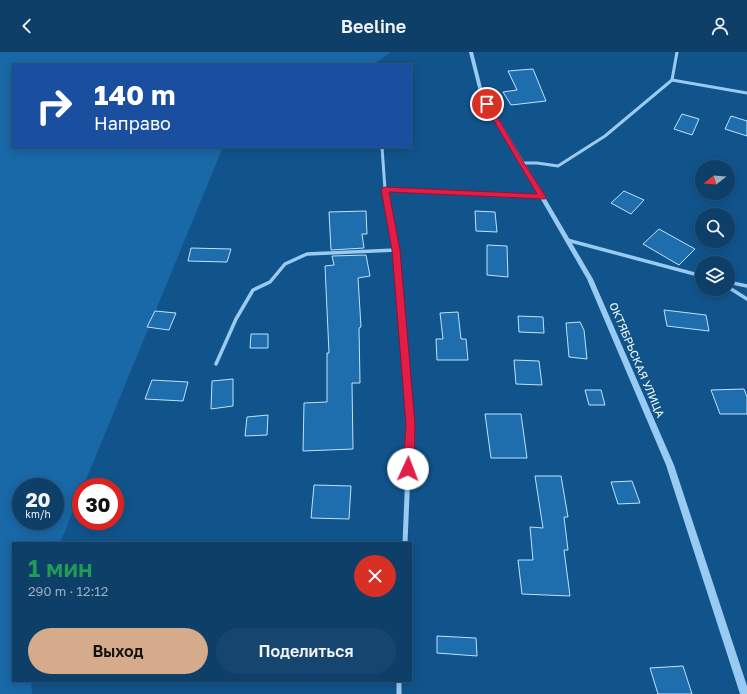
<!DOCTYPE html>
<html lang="ru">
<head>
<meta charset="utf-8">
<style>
  body { margin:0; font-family:"Golos Text",sans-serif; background:#16466f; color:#f1f3f6; height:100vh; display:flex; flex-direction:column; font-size:15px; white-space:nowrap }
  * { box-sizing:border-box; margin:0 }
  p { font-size:13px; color:#9aafc0 }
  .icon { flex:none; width:22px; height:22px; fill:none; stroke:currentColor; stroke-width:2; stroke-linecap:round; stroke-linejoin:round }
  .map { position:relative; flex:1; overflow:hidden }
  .panel { position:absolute; left:12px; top:490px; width:400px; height:140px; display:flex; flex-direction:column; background:#0d3f69; border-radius:0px; box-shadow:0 2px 10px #0003,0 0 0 1px #2d587d }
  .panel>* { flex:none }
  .guide { position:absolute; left:12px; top:12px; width:400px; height:84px; border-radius:0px; box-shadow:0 2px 10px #0003,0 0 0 1px #2d587d; background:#1a4fa0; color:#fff; overflow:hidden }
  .needle { width:26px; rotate:253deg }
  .buttons { position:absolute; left:695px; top:108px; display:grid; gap:8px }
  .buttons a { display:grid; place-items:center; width:40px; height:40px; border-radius:50%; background:#0d3f69; box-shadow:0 2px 10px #0003,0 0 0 1px #2d587d; font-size:20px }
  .speed { position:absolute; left:12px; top:426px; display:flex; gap:8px; font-size:20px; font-weight:700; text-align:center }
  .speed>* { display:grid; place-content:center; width:52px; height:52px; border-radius:50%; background:#0d3f69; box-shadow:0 2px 10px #0003,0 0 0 1px #2d587d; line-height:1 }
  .speed small { font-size:10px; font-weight:400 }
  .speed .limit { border:6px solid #d22; background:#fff; color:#111 }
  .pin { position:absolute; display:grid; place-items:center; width:34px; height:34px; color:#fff; margin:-17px; border:2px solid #fff; border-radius:50%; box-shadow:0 1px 4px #0007 }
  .me { position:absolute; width:44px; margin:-22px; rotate:2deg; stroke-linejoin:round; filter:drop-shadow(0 0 3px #0008) }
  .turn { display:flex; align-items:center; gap:14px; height:84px; padding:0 16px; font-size:18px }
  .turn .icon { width:52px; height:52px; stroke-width:2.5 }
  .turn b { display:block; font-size:28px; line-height:34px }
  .round { display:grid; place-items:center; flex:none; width:42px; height:42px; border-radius:21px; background:#16466f }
  .overview { display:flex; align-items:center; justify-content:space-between; height:68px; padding:0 16px }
  h1 { font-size:24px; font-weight:600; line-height:30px; color:#1e9e55 }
  .primary-button { display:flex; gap:8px; margin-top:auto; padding:8px 16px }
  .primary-button a { flex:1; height:46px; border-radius:24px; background:#d6ab8b; color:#111; font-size:16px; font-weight:600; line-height:46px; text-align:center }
  .primary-button a+a { background:#16466f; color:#f1f3f6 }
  header { display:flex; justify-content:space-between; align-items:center; height:52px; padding:0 16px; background:#0d3f69; font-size:18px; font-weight:600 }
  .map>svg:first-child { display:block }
  .green { fill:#1968a7; fill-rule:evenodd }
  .building { fill:#1e6dac; stroke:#bfe2fd }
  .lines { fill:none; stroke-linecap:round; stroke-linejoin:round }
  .minor-far2 { stroke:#99caf2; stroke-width:3 }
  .minor-far1 { stroke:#99caf2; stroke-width:3.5 }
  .minor { stroke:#99caf2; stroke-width:5 }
  .tertiary { fill:#99caf2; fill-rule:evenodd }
  .route { fill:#e11d48; stroke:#92132f }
  .labels { text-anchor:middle; stroke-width:4; stroke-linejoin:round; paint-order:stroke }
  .street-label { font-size:11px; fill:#fff; stroke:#11548c }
</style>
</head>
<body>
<header><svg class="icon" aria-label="back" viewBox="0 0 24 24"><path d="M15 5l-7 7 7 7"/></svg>Beeline<svg class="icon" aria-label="person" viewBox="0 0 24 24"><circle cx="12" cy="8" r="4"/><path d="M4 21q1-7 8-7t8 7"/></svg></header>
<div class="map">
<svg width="747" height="642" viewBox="0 0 747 642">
  <rect width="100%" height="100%" fill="#11548c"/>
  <path class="green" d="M0,0H391L373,13H13V95H223L83,435H81V439L60,491H13V629H31L32,642H0ZM21,435H55V469H21Z"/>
  <g class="building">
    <path d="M533,17L546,49L511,53L503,40L517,38L508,19Z"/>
    <path d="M682,62L699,67L692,83L674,77Z"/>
    <path d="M731,64L747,69V84L725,77Z"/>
    <path d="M624,139L644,148L631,162L611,151Z"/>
    <path d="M366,159L367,182H362L364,196L331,198L329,160Z"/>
    <path d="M475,159L495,160L497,180L476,179Z"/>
    <path d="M659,177L695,197L679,213L643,192Z"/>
    <path d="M487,193L507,194L508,225L487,223Z"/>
    <path d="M191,196L231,197L227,210L188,209Z"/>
    <path d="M366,203L370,224L358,226L361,275L359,276L360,331H352L353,397L303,399L304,351L327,350V301H329L325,214L334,213L332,204Z"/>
    <path d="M664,258L706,263L709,279L667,274Z"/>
    <path d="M155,259L176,261L169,278L147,275Z"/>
    <path d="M458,260L461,287H466L468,308H437L436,287H443L440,261Z"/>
    <path d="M518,264L543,265L544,281L519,280Z"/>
    <path d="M580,270L584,278L587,307L569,305L566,271Z"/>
    <path d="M251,282H268V296H250Z"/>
    <path d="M514,308L539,309L542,333L516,332Z"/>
    <path d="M233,327V354L211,357L212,329Z"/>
    <path d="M152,328L188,330L183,349L145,347Z"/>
    <path d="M744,337L747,345V362H720L711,338Z"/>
    <path d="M585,338H601L605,353H589Z"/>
    <path d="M485,362H521L527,406H491Z"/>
    <path d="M268,363L267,383L245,384L247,365Z"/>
    <path d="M535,424H561L568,465H564L568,498H564L570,544L522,542L518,508H533L530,475L543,476Z"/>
    <path d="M632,429L640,451L618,452L611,430Z"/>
    <path d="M314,433L351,434L349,467L311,466Z"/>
    <path d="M437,584L476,586L477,604L437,601Z"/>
    <path d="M683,614L692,642H658L650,616Z"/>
  </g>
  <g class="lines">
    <g class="minor-far2">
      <path d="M672,28L747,41"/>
      <path d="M382,95L385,137L390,163"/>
      <path d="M521,111H537L558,114L605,84L672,28L677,0"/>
      <path d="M385,137L542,145"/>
    </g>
    <g class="minor-far1">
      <path d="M390,162L396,198L410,373"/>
      <path d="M567,188L702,224"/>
      <path d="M728,230L747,234"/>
      <path d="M728,235L747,247"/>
      <path d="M216,312L236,267L253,238L270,230L285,212L307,202L396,198"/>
    </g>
    <g class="minor">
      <path d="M405,491L410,372"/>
      <path d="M399,629V642"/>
    </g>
    <path class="tertiary" d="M469,0H473L483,40L593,227L674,413L747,634V642H740L666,413L587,227L479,40Z"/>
  </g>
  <path class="route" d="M487,50L490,52L524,111L546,145L545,147L389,140L400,198L415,372L414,417L412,420L408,421L405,420L403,417L406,372L392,198L381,137L385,135L537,142L484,52Z"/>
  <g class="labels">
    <g class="street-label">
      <text transform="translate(637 308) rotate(67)" y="4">ОКТЯБРЬСКАЯ УЛИЦА</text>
    </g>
  </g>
</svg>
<div class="buttons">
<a><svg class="needle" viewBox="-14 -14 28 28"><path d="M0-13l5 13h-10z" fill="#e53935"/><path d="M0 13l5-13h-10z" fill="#9aafc0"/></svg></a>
<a><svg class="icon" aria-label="search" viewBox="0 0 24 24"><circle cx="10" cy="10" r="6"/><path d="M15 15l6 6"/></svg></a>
<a><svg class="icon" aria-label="layers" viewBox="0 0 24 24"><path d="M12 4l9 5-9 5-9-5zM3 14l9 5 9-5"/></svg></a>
</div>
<div class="speed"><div>20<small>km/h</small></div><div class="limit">30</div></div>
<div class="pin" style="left:487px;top:52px;background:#d93025"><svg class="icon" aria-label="arrive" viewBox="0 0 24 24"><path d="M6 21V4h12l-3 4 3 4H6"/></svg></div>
<svg class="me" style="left:408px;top:417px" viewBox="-20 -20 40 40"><circle r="19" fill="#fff"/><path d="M0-13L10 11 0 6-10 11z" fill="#e11d48"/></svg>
<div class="guide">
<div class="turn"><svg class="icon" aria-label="right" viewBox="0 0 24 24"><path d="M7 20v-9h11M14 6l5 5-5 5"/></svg><div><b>140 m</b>Направо</div></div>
</div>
<section class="panel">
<div class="overview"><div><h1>1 мин</h1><p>290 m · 12:12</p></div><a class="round" style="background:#d93025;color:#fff"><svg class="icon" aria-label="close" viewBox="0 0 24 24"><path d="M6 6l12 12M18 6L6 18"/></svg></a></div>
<div class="primary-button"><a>Выход</a><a>Поделиться</a></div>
</section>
</div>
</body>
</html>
